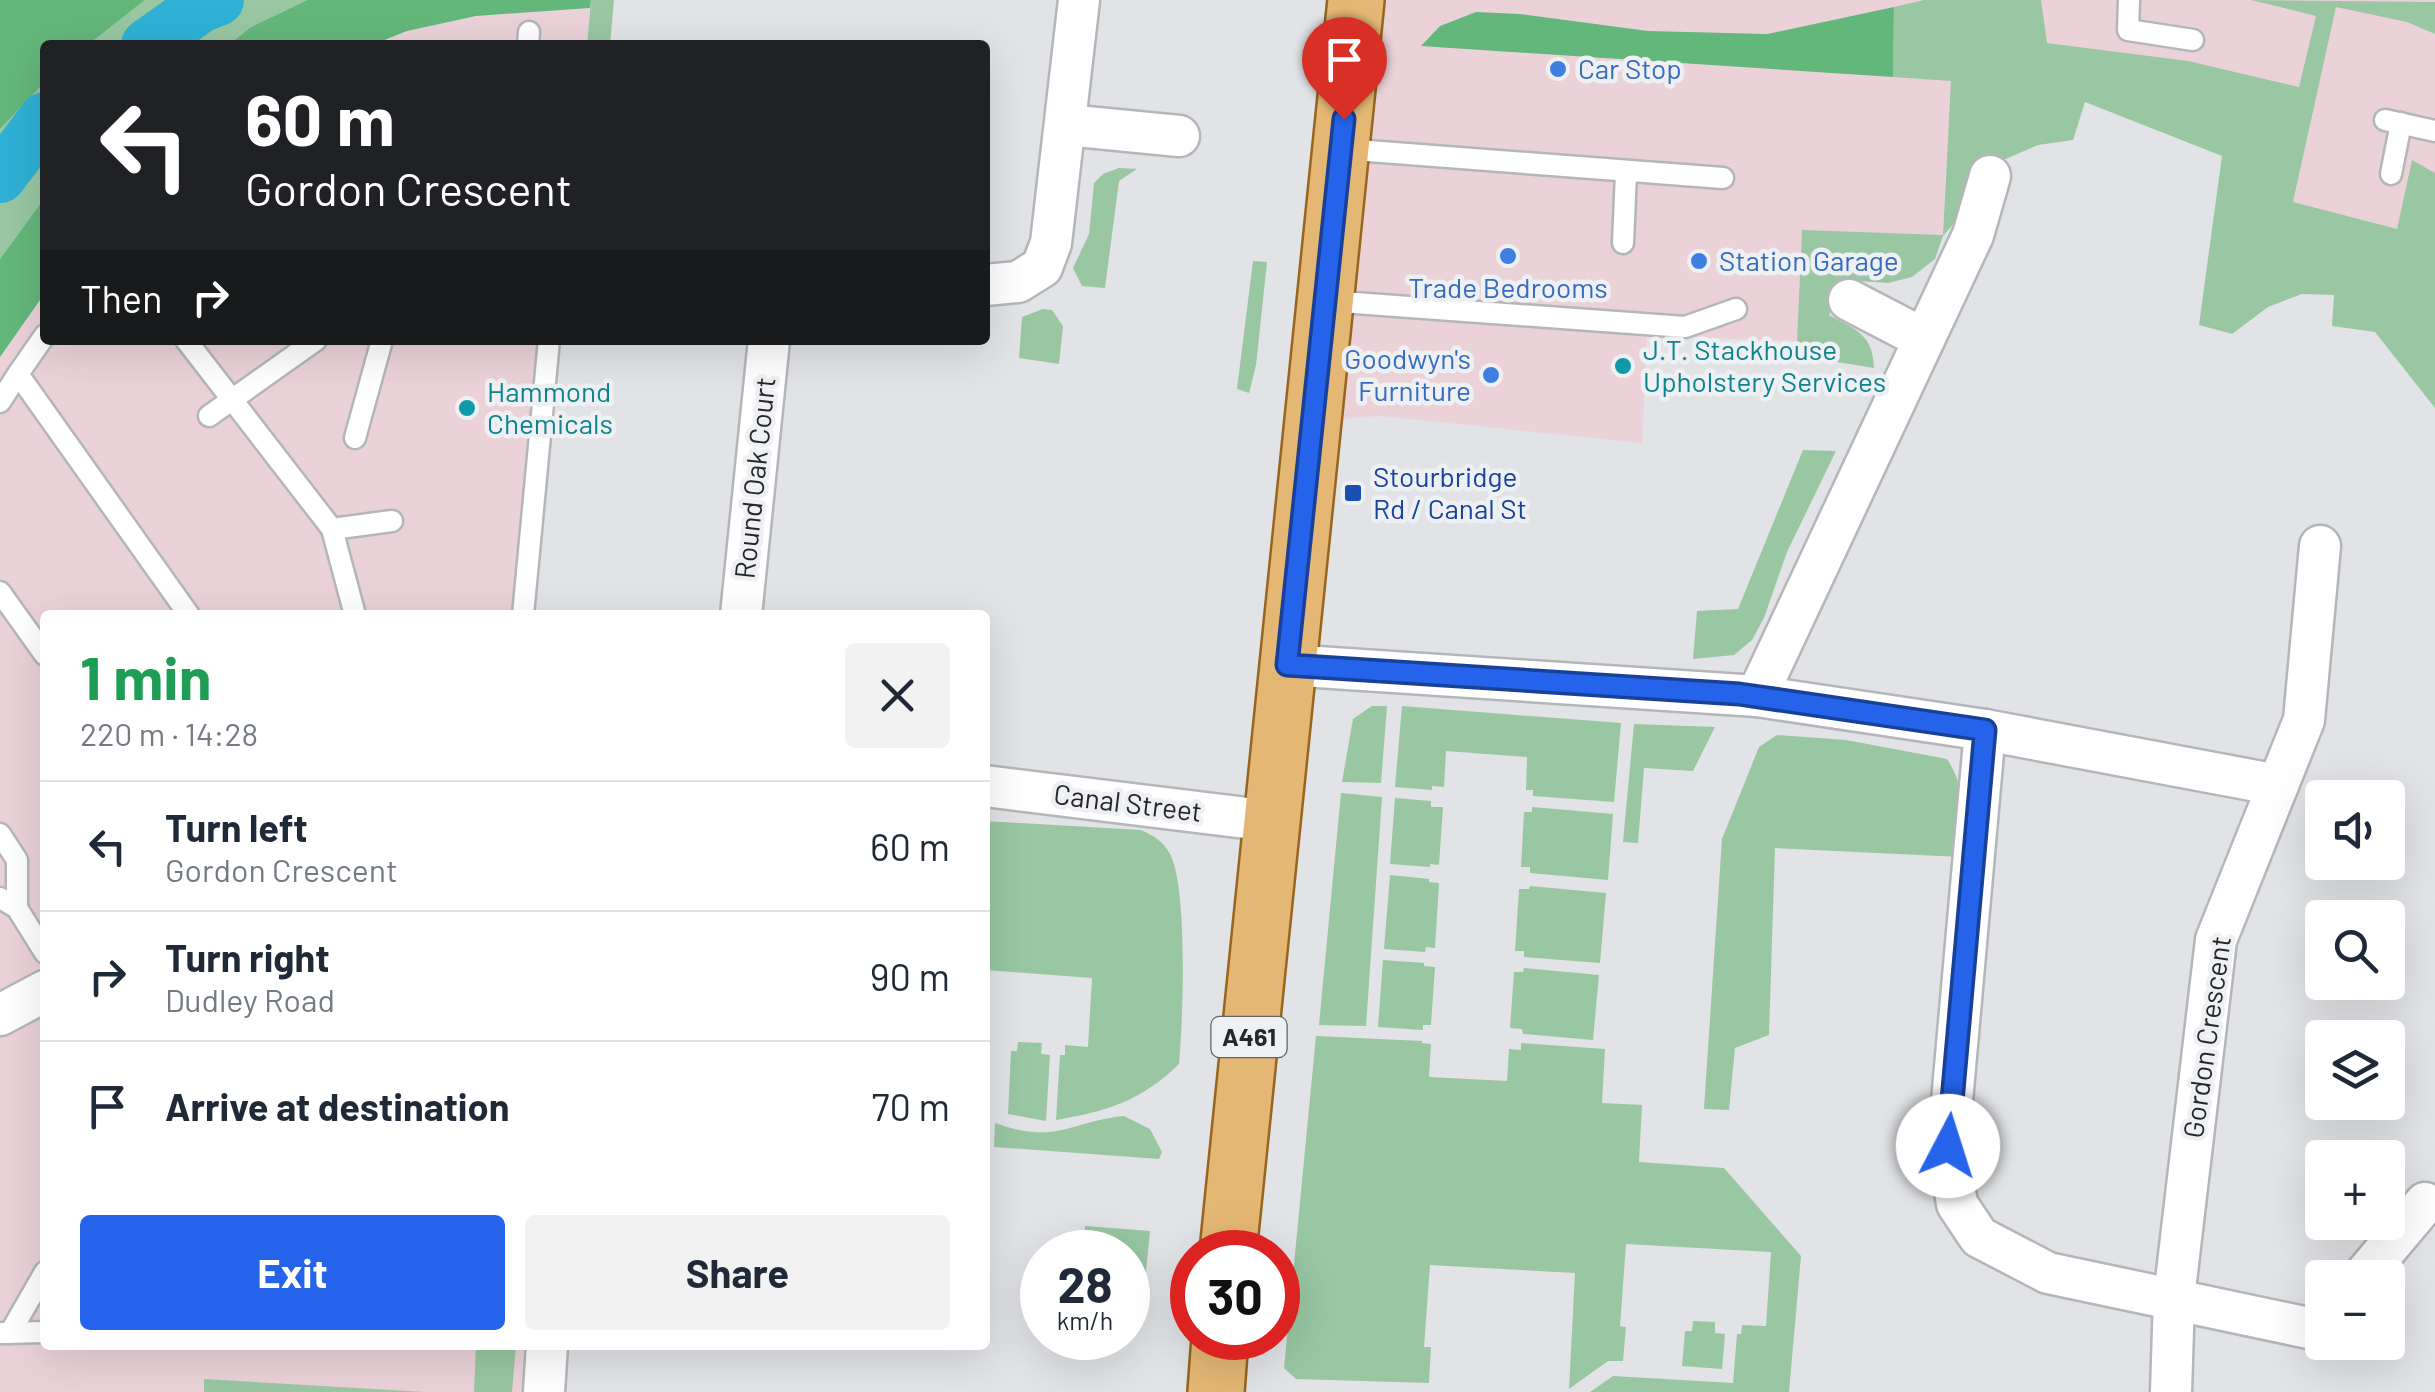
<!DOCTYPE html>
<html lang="en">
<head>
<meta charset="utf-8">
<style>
  body { margin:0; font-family:Barlow,sans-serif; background:#f2f2f3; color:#1f2937; height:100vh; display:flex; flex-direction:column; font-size:38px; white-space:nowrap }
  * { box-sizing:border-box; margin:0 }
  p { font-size:32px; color:#747a83 }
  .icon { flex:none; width:55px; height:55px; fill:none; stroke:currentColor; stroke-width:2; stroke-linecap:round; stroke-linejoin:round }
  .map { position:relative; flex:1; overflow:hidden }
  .details { position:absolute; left:40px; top:610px; width:950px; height:740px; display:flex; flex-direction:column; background:#fff; border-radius:10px; box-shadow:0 10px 40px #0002 }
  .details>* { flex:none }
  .hud { position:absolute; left:40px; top:40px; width:950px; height:305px; border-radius:10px; box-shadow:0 10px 40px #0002; background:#202124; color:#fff; overflow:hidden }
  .buttons { position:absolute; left:2305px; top:780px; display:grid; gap:20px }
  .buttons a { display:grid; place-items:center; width:100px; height:100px; border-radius:10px; background:#fff; box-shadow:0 10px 40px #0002; font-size:50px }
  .speed { position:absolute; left:1020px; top:1230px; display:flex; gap:20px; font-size:50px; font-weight:700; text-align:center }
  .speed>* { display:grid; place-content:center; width:130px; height:130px; border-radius:50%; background:#fff; box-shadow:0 10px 40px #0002; line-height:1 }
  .speed small { font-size:25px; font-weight:400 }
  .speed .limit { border:15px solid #d22; background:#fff; color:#111 }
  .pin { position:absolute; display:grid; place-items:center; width:85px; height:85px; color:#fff; margin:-102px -42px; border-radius:50% 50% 50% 0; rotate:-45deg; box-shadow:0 0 10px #0007 }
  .pin .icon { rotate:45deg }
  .me { position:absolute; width:110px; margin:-55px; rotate:5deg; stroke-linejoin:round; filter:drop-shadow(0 0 8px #0008) }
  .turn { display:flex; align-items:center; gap:35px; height:210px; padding:0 40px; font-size:45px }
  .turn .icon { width:130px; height:130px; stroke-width:2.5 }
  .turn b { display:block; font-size:70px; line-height:85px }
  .then { display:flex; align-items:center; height:95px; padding:0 40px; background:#0003; gap:20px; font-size:38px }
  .round { display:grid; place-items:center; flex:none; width:105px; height:105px; border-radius:10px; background:#f2f2f3 }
  .summary { display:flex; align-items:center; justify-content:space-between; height:170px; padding:0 40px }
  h1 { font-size:60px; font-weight:700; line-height:75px; color:#1e9e55 }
  .button { display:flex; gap:20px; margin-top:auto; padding:20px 40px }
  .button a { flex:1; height:115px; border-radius:10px; background:#2563eb; color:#fff; font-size:40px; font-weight:700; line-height:115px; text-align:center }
  .button a+a { background:#f2f2f3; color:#1f2937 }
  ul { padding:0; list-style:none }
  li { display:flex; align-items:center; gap:30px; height:130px; padding:0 40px; border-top:2px solid #e0e1e3 }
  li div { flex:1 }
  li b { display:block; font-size:38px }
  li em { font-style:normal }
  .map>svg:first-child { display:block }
  .industrial { fill:#ebd2d9 }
  .green { fill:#98c7a2 }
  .forest { fill:#64b77b }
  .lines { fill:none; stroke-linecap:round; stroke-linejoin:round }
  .canal { stroke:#2eb1d5; stroke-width:52 }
  .service-casing { stroke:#b5b6b9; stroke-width:25 }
  .minor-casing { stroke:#b5b6b9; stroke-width:45 }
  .primary-casing { stroke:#96651e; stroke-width:60 }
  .service { stroke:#fff; stroke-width:20 }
  .minor { stroke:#fff; stroke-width:40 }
  .primary { stroke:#e4b774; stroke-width:55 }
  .route-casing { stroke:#184099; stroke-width:25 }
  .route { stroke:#2563eb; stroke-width:18 }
  .shop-dot { fill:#3f7fe0; stroke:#eff0f3; stroke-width:4 }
  .culture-dot { fill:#0f9aa8; stroke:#eff0f3; stroke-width:4 }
  .transit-dot { fill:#1a4fb4; stroke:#eff0f3; stroke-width:4 }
  .labels { text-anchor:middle; stroke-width:9; stroke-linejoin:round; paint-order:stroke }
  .shield { fill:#eff0f3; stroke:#626365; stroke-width:2.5 }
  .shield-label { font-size:25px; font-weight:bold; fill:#262728 }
  .shop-label { font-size:28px; fill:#366cbe; stroke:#eff0f3; text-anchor:start }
  .culture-label { font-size:28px; fill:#0d838f; stroke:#eff0f3; text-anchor:start }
  .transit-label { font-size:28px; fill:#164399; stroke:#eff0f3; text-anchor:start }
  .street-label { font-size:28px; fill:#262728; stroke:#eff0f3 }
</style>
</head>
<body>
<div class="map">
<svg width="2435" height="1392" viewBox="0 0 2435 1392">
  <rect width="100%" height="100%" fill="#e2e3e6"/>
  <g class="industrial">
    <path d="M1354,0H2435V173L2412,161L2397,229L2293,203L2311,120L2049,66L1946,163L1943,236L1802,230L1797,341L1647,336L1642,443L1379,416L1312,421Z"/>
    <path d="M590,8L587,45H373L407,31L476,16Z"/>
    <path d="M45,293V340H560L534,615H45V1345H547L544,1392H0V357Z"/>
  </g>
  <g class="green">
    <path d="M145,0H307L251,27L228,45H88Z"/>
    <path d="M591,0H614L610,45H587Z"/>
    <path d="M1924,0H2041L2047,43L2188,61L2299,87L2316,16L2251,0L2435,2V34L2407,22L2336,7L2293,202L2397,229L2412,160L2435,173V408L2375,332L2332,326L2334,295L2302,294L2268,307L2232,334L2199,325L2222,156L2085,102L2073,140L2038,145L1980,170L1963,213L1943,236L1935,259L1912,277L1888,283L1845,280L1829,315C1856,330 1873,334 1874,368L1813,358L1797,341L1802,230L1943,235L1951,81L1893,77L1894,7Z"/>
    <path d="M45,82V197L0,259V129Z"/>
    <path d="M1119,168L1137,169L1119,181L1105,288L1082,286L1073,268L1089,234L1094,183L1103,174Z"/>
    <path d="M1253,261L1267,262L1256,365L1249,393L1237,389Z"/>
    <path d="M1043,309L1052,310L1063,326L1059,364L1019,358L1022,317Z"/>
    <path d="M1803,450L1836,451L1787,552L1764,618L1752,640L1734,655L1693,659L1697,611L1738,609Z"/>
    <path d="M1372,706H1387L1381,783L1342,782L1353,719Z"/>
    <path d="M1402,706L1621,723L1614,802L1533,796V790H1526L1527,757L1446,751L1444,787L1432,786V790L1395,787Z"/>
    <path d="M1634,724L1715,727L1693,771L1644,768L1638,843L1623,842Z"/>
    <path d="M1777,735L1846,740L1947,759C1968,791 1963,821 1961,857L1775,848L1769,1035L1735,1048L1729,1110L1704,1109L1722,839L1759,747Z"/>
    <path d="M1341,793L1382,797L1366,1026L1319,1025Z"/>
    <path d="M1395,798L1431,801V807H1443L1439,865L1430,864V867L1390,864Z"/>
    <path d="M1532,807L1613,814L1608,880L1530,873V867H1521L1524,812H1532Z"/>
    <path d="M985,821L1141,830C1154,836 1163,841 1170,854C1188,888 1183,1021 1179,1064C1141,1101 1108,1111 1056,1120L1060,1055H1065V1045L1088,1047L1092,978L985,970Z"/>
    <path d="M1390,875L1429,879V882L1439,883L1435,948L1426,947L1425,952L1384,949Z"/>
    <path d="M1530,886L1606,893L1600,963L1524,957V951H1515L1519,889H1529Z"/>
    <path d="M1383,960L1424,963V966L1435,967L1431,1025H1423V1030L1378,1027Z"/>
    <path d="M1524,968L1599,975L1593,1040L1523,1034L1522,1029L1510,1028L1514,972H1523Z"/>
    <path d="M1316,1036L1422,1041V1043L1431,1044L1429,1077L1507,1081L1509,1049L1521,1050V1043L1605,1049L1602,1103L1642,1105L1639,1162L1724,1168L1801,1256L1789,1392H1590L1613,1376L1733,1383L1737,1334H1741L1742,1325L1766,1326L1771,1252L1626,1244L1620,1326L1626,1327L1623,1361H1608L1569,1389L1575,1273L1430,1265L1424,1347H1431L1429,1383L1296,1379L1284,1368Z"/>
    <path d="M1018,1042L1042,1043L1041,1054L1050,1055L1046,1121L1008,1114L1011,1051H1017Z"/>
    <path d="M1124,1116L1150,1129L1162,1152L1159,1159L994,1147L995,1123C1057,1145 1068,1122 1124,1116Z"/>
    <path d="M1085,1226L1150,1231L1142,1313L1128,1312V1252H1083Z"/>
    <path d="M1693,1321L1715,1322V1333L1725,1334L1722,1369L1682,1366L1685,1331H1692Z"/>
    <path d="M476,1345H516L512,1392H474Z"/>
    <path d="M204,1379L425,1392H204Z"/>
  </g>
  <g class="forest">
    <path d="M0,0H145L88,45H45V82L0,129Z"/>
    <path d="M307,0H591L590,8L476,16L407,31L372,45H228L251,27Z"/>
    <path d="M1894,7L1893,77L1421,46L1440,26L1476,12L1520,14L1648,31L1767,34Z"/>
    <path d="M45,197V293L0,357V259Z"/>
  </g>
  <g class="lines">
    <g class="canal">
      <path d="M147,45L200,7L218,0"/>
      <path d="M0,177L45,118"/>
    </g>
    <g class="service-casing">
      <g id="service">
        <path d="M2129,0L2128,30L2193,40"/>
        <path d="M528,45L529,32"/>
        <path d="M2385,120L2435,131"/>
        <path d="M1342,149L1723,178"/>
        <path d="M2391,174L2401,123"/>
        <path d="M1623,243L1626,173"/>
        <path d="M1327,301L1685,327L1736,309"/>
        <path d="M186,340L332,529L355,615"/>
        <path d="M18,374L45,335"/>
        <path d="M0,402L18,374L189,615"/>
        <path d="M209,416L316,340"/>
        <path d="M355,438L382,340"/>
        <path d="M332,529L392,521"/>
        <path d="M0,592L45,655"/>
        <path d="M523,615L549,340"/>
        <path d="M0,834L17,860V908"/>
        <path d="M0,898L17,908L45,953"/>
        <path d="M2,1333L45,1332"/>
        <path d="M10,1333L45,1272"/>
      </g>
    </g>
    <g class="minor-casing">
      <g id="minor">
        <path d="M1066,125L1179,136"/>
        <path d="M985,285L1018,282L1042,267L1051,243L1079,0"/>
        <path d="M1849,300L1924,339"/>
        <path d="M741,615L769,340"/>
        <path d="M1287,665L1757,696L1985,730L2278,785L2216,940L2174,1298L2171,1392"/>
        <path d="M1757,696L1973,235L1990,176"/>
        <path d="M1985,730L1948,1146L1957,1204L1979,1237L2048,1273L2318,1330L2322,1324"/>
        <path d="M2278,785L2304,720L2320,546"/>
        <path d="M985,786L1270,821"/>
        <path d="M0,1015L45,991"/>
        <path d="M2362,1278L2425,1203"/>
        <path d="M544,1392L547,1345"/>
      </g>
    </g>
    <g class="primary-casing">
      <g id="primary">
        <path d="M1228,1252L1356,0"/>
        <path d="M1216,1392L1220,1338"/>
      </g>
    </g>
    <use href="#service" class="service"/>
    <use href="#minor" class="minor"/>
    <use href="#primary" class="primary"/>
  </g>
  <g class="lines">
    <g class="route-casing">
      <path id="route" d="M1344,119L1287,665L1739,694L1985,730L1948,1146"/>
    </g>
    <use href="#route" class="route"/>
  </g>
  <g class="shop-dot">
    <circle cx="1558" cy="69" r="10"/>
    <circle cx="1508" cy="256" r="10"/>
    <circle cx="1699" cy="261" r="10"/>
    <circle cx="1491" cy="375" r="10"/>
  </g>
  <g class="culture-dot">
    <circle cx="1623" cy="366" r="10"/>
    <circle cx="467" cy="408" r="10"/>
  </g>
  <rect class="transit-dot" x="1343" y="483" width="20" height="20" rx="5"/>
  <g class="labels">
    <rect class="shield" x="1211.5" y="1017" width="75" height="40" rx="8"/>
    <g class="shield-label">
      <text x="1249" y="1046">A461</text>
    </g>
    <g class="shop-label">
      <text x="1578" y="79">Car Stop</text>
      <text x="1719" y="271">Station Garage</text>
      <text x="1508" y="298" text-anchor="middle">Trade Bedrooms</text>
      <text x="1471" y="369" text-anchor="end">Goodwyn's<tspan x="1471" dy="32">Furniture</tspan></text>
    </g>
    <g class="culture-label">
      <text x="1643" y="360">J.T. Stackhouse<tspan x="1643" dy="32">Upholstery Services</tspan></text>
      <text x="487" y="402">Hammond<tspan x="487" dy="32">Chemicals</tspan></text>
    </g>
    <g class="transit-label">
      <text x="1373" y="487">Stourbridge<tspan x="1373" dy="32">Rd / Canal St</tspan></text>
    </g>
    <g class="street-label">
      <text transform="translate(755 478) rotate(-84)" y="10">Round Oak Court</text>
      <text transform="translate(1128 803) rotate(7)" y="10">Canal Street</text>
      <text transform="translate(2207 1037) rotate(-82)" y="10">Gordon Crescent</text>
    </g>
  </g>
</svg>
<div class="buttons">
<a><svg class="icon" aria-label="sound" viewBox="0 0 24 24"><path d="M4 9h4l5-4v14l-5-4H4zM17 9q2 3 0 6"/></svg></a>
<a><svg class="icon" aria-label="search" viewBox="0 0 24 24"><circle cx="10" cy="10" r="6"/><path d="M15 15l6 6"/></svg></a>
<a><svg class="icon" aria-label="layers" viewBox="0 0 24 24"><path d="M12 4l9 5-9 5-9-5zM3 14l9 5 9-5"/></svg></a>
<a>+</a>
<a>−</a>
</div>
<div class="speed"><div>28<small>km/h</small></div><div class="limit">30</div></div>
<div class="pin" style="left:1344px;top:119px;background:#d93025"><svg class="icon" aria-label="arrive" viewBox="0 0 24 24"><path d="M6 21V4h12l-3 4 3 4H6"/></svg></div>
<svg class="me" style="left:1948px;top:1146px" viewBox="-20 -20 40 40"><circle r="19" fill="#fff"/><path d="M0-13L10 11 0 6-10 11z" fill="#2563eb"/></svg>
<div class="hud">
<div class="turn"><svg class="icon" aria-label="left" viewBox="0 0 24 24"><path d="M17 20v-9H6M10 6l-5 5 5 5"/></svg><div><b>60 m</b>Gordon Crescent</div></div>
<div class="then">Then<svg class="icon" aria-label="right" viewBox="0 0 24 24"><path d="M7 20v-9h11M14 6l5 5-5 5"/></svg></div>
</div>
<section class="details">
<div class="summary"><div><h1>1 min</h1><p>220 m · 14:28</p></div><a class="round"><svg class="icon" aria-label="close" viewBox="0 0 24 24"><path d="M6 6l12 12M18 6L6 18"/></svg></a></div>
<ul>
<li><svg class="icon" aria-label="left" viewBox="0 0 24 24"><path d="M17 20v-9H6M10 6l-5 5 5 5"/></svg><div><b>Turn left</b><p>Gordon Crescent</p></div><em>60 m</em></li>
<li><svg class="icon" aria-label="right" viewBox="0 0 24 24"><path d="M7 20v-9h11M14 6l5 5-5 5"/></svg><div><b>Turn right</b><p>Dudley Road</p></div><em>90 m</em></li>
<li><svg class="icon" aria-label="arrive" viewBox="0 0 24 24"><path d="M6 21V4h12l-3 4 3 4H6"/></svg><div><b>Arrive at destination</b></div><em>70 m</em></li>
</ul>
<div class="button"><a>Exit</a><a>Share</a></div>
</section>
</div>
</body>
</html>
